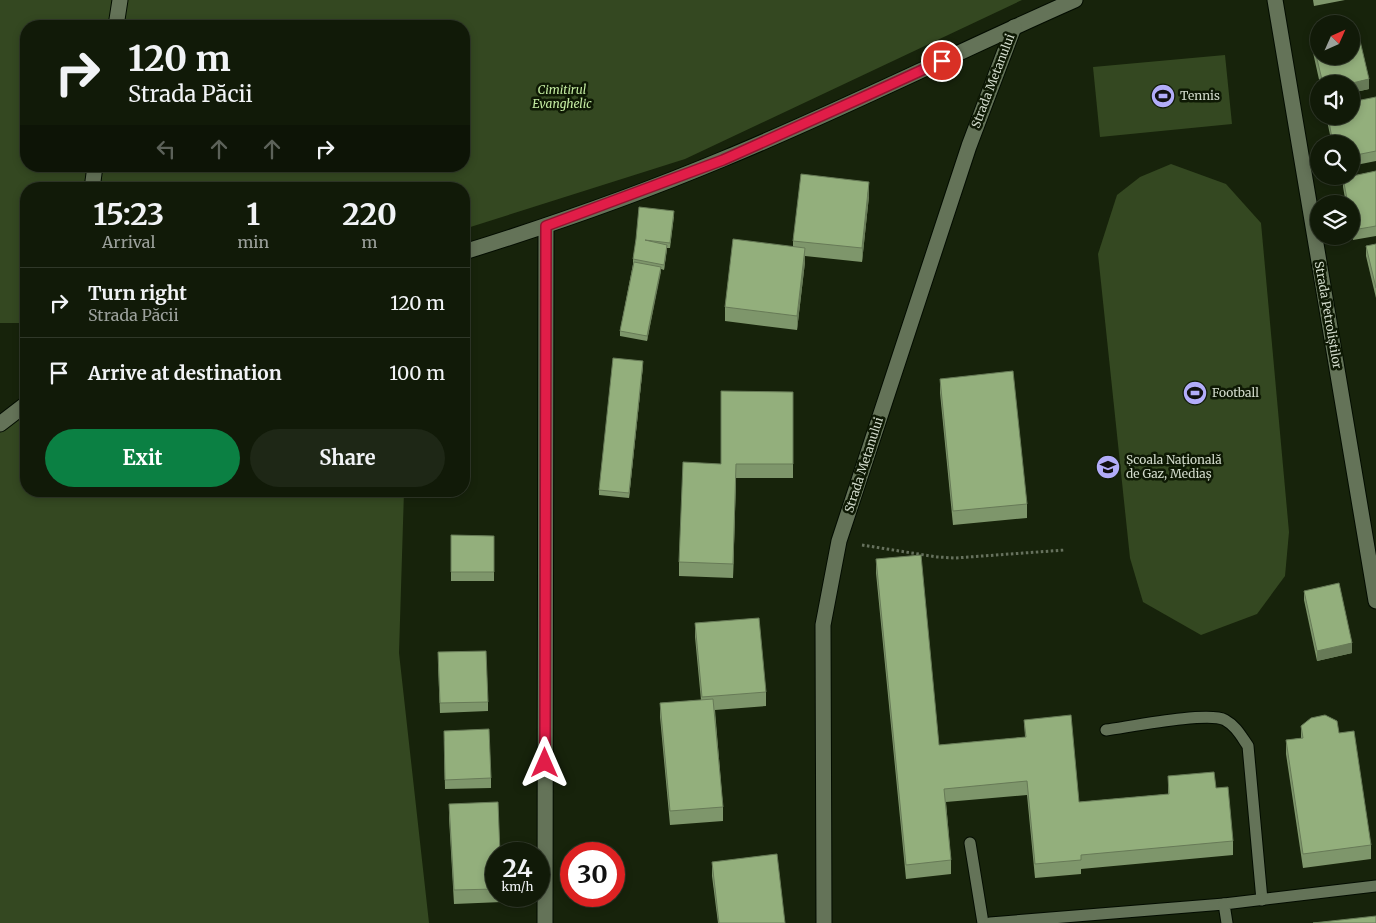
<!DOCTYPE html>
<html lang="en">
<head>
<meta charset="utf-8">
<style>
  body { margin:0; font-family:Merriweather,serif; background:#1e2716; color:#f1f3f6; height:100vh; display:flex; flex-direction:column; font-size:19px; white-space:nowrap }
  * { box-sizing:border-box; margin:0 }
  p { font-size:16px; color:#9ca19c }
  .icon { flex:none; width:28px; height:28px; fill:none; stroke:currentColor; stroke-width:2; stroke-linecap:round; stroke-linejoin:round }
  .map { position:relative; flex:1; overflow:hidden }
  .sheet { position:absolute; left:20px; top:182px; width:450px; height:315px; display:flex; flex-direction:column; background:#111a08; border-radius:20px; box-shadow:0 2px 8px #0003,0 0 0 1px #303829 }
  .sheet>* { flex:none }
  .top-card { position:absolute; left:20px; top:20px; width:450px; height:152px; border-radius:20px; box-shadow:0 2px 8px #0003,0 0 0 1px #303829; background:#111a08; color:#f1f3f6; overflow:hidden }
  .needle { width:32px; rotate:45deg }
  .buttons { position:absolute; left:1310px; top:15px; display:grid; gap:10px }
  .buttons a { display:grid; place-items:center; width:50px; height:50px; border-radius:50%; background:#111a08; box-shadow:0 2px 8px #0003,0 0 0 1px #303829; font-size:25px }
  .speed { position:absolute; left:485px; top:842px; display:flex; gap:10px; font-size:25px; font-weight:700; text-align:center }
  .speed>* { display:grid; place-content:center; width:65px; height:65px; border-radius:50%; background:#111a08; box-shadow:0 2px 8px #0003,0 0 0 1px #303829; line-height:1 }
  .speed small { font-size:12px; font-weight:400 }
  .speed .limit { border:8px solid #d22; background:#fff; color:#111 }
  .pin { position:absolute; display:grid; place-items:center; width:42px; height:42px; color:#fff; margin:-21px; border:2px solid #fff; border-radius:50%; box-shadow:0 1px 5px #0007 }
  .me { position:absolute; width:55px; margin:-28px; rotate:0deg; stroke-linejoin:round; filter:drop-shadow(0 0 4px #0008) }
  .turn { display:flex; align-items:center; gap:18px; height:105px; padding:0 25px; font-size:22px }
  .turn .icon { width:65px; height:65px; stroke-width:2.5 }
  .turn b { display:block; font-size:35px; line-height:42px }
  .lanes { display:flex; align-items:center; height:48px; padding:0 25px; background:#0003; justify-content:center; gap:25px; direction:ltr }
  .lanes .off { opacity:.35 }
  .eta { display:flex; justify-content:space-evenly; align-items:center; height:85px; text-align:center }
  .eta b { font-size:30px; font-weight:700; line-height:35px }
  .cta { display:flex; gap:10px; margin-top:auto; padding:10px 25px }
  .cta a { flex:1; height:58px; border-radius:30px; background:#0b8043; color:#fff; font-size:20px; font-weight:700; line-height:58px; text-align:center }
  .cta a+a { background:#1e2716; color:#f1f3f6 }
  ul { padding:0; list-style:none }
  li { display:flex; align-items:center; gap:15px; height:70px; padding:0 25px; border-top:1px solid #303829 }
  li div { flex:1 }
  li b { display:block; font-size:19px }
  li em { font-style:normal }
  .map>svg:first-child { display:block }
  .green { fill:#344821; fill-rule:evenodd }
  .lines { fill:none; stroke-linecap:round; stroke-linejoin:round }
  .lane-casing { stroke:#030c00; stroke-width:13 }
  .street-casing { stroke:#030c00; stroke-width:17 }
  .path { stroke:#66715d; stroke-width:3; stroke-dasharray:2.5 2.5; stroke-linecap:butt }
  .lane { stroke:#647358; stroke-width:11 }
  .street { stroke:#647358; stroke-width:15 }
  .wall { fill:#7e966b }
  .shaded-wall { fill:#677a57 }
  .building { fill:#93af7c; stroke:#677a57 }
  .route-casing { stroke:#92132f; stroke-width:12 }
  .route { stroke:#e11d48; stroke-width:9 }
  .labels { text-anchor:middle; stroke-width:5; stroke-linejoin:round; paint-order:stroke }
  .street-label { font-size:12px; fill:#d1dacb; stroke:#0e1904 }
  .park-label { font-size:12px; font-style:italic; fill:#c3eba1; stroke:#0e1904 }
  .poi-label { font-size:12px; fill:#d1dacb; stroke:#0e1904; text-anchor:start }
</style>
</head>
<body>
<div class="map">
<svg width="1376" height="923" viewBox="0 0 1376 923">
  <rect width="100%" height="100%" fill="#17230b"/>
  <g class="green">
    <path d="M0,0H1022L685,159L464,229V189H26V323H0ZM26,26H464V166H26Z"/>
    <path d="M1225,55L1232,124L1100,137L1093,67Z"/>
    <path d="M1171,164L1226,184L1261,223L1289,532L1285,576L1257,614L1201,635L1143,602L1130,558L1098,254L1117,195L1140,177Z"/>
    <path d="M26,404V491H404L399,653L429,923H0V424Z"/>
  </g>
  <g class="lines">
    <g class="lane-casing">
      <g id="lane">
        <path d="M1106,730C1129,727 1208,711 1225,720C1236,726 1241,736 1248,746L1262,900"/>
        <path d="M970,843L983,923"/>
        <path d="M990,923L1224,904"/>
        <path d="M1227,923L1224,904L1376,886"/>
      </g>
    </g>
    <g class="street-casing">
      <g id="street">
        <path d="M1275,0L1376,601"/>
        <path d="M116,26L120,0"/>
        <path d="M92,189L95,166"/>
        <path d="M464,252C551,225 639,194 723,159C842,110 957,52 1075,0"/>
        <path d="M0,424L26,404"/>
        <path d="M545,923L546,226"/>
        <path d="M824,923L823,625L839,541L969,146L1014,27"/>
      </g>
    </g>
    <path class="path" d="M862,545L937,557L955,558L1065,550"/>
    <use href="#lane" class="lane"/>
    <use href="#street" class="street"/>
  </g>
  <g class="wall">
    <path d="M1313,0H1345L1314,6Z"/>
    <path d="M1312,38L1369,89L1351,93V84H1320L1312,48Z"/>
    <path d="M1376,97V161L1351,166V144H1332L1326,116H1351Z"/>
    <path d="M1376,171V236L1353,240L1351,231V204H1346L1343,187V178Z"/>
    <path d="M869,196L862,262L805,256V262L797,330L725,321V307L793,247V241Z"/>
    <path d="M674,216L670,248H667L664,270L661,269L647,341L620,336V331L633,264V259Z"/>
    <path d="M1376,244V298L1366,256V246Z"/>
    <path d="M643,366L629,498L599,495V490Z"/>
    <path d="M940,379L1027,504V518L953,525L940,393Z"/>
    <path d="M793,392V478H736L733,578L679,576V562L721,464Z"/>
    <path d="M451,535L494,536V581H451Z"/>
    <path d="M876,559L939,745L1025,737L1024,720L1079,802L1168,794V776L1216,788L1233,841V855L1081,869V874L1035,878L1027,795L946,802L951,860V874L906,879L876,573Z"/>
    <path d="M1304,591L1352,653L1317,661L1304,600Z"/>
    <path d="M695,623L766,692V706L715,710L723,807V821L670,825L660,717V703L701,700L695,637Z"/>
    <path d="M438,662L488,702V711L440,713Z"/>
    <path d="M1301,726L1339,733L1371,845V859L1303,868L1286,754V740L1301,738Z"/>
    <path d="M444,741L491,778V788L445,789Z"/>
    <path d="M449,804L496,854V896H502V902L454,904L449,818Z"/>
    <path d="M712,862L785,923H718L712,876Z"/>
  </g>
  <g class="shaded-wall">
    <path d="M1369,79V89L1351,93V84H1348Z"/>
    <path d="M869,182V196L862,262V248Z"/>
    <path d="M667,245V250L664,270V265Z"/>
    <path d="M805,248V262L797,330V316Z"/>
    <path d="M661,267V272L647,341V336Z"/>
    <path d="M643,361V366L629,498V493Z"/>
    <path d="M736,464V478L733,578V564Z"/>
    <path d="M1352,643V653L1317,661V651Z"/>
  </g>
  <g class="building">
    <path d="M1357,28L1369,79L1348,84H1323L1312,38L1319,37V56H1351V30Z"/>
    <path d="M1376,97V151L1351,156V144H1333L1328,116H1351V102Z"/>
    <path d="M1376,171V226L1353,230L1351,222V204H1348L1343,178Z"/>
    <path d="M801,174L869,182L862,248L793,241Z"/>
    <path d="M639,207L674,211L670,243L645,240L667,245L664,265L633,259L636,239Z"/>
    <path d="M733,239L805,248L797,316L725,307Z"/>
    <path d="M1376,244V288L1366,246Z"/>
    <path d="M634,262L661,267L647,336L620,331Z"/>
    <path d="M613,358L643,361L629,493L599,490Z"/>
    <path d="M1013,371L1027,504L953,511L940,379Z"/>
    <path d="M721,391L793,392V464H736L733,564L679,562L683,462L721,464Z"/>
    <path d="M451,535L494,536V572H451Z"/>
    <path d="M921,555L939,745L1026,737L1024,720L1071,715L1079,802L1169,794L1168,776L1214,772L1216,788L1228,787L1233,841L1081,855V860L1035,864L1027,781L944,789L951,860L906,865L876,559Z"/>
    <path d="M1339,583L1352,643L1317,651L1304,591Z"/>
    <path d="M759,618L766,692L702,697L695,623Z"/>
    <path d="M486,651L488,702L440,703L438,652Z"/>
    <path d="M713,699L723,807L670,811L660,703Z"/>
    <path d="M1325,715L1337,721L1339,733L1354,731L1371,845L1303,854L1286,740L1303,738L1301,726L1311,718Z"/>
    <path d="M489,729L491,778L445,780L444,731Z"/>
    <path d="M498,802L500,854H496V889L454,890L449,804Z"/>
    <path d="M777,854L785,923H719L712,862Z"/>
    <path d="M1376,916V923H1313Z"/>
  </g>
  <g class="lines">
    <g class="route-casing">
      <path id="route" d="M545,763L546,226L723,160L870,94L942,61"/>
    </g>
    <use href="#route" class="route"/>
  </g>
  <defs>
    <g id="stadium-disc" transform="scale(1.25)"><circle r="9.5" fill="#b2adf9" stroke="#0e1904"/><path d="M0-5a6.5 5 0 1 0 0 10a6.5 5 0 1 0 0-10ZM-3.5-1.8h7v3.6h-7Z" fill="#111"/></g>
    <g id="school-disc" transform="scale(1.25)"><circle r="9.5" fill="#b2adf9" stroke="#0e1904"/><path d="M0-5L7-2L0 1L-7-2ZM-4 1L0 2.5L4 1V4Q0 6-4 4Z" fill="#111"/></g>
  </defs>
  <g fill-rule="evenodd">
    <use href="#stadium-disc" x="1163" y="96"/>
    <use href="#stadium-disc" x="1195" y="393"/>
    <use href="#school-disc" x="1108" y="467"/>
  </g>
  <g class="labels">
    <g class="street-label">
      <text transform="translate(993 81) rotate(-69)" y="4">Strada Metanului</text>
      <text transform="translate(1328 315) rotate(80)" y="4">Strada Petroliștilor</text>
      <text transform="translate(864 465) rotate(-72)" y="4">Strada Metanului</text>
    </g>
    <g class="park-label">
      <text x="562" y="94">Cimitirul<tspan x="562" dy="14">Evanghelic</tspan></text>
    </g>
    <g class="poi-label">
      <text x="1180" y="100">Tennis</text>
      <text x="1212" y="397">Football</text>
      <text x="1126" y="464">Școala Națională<tspan x="1126" dy="14">de Gaz, Mediaș</tspan></text>
    </g>
  </g>
</svg>
<div class="buttons">
<a><svg class="needle" viewBox="-14 -14 28 28"><path d="M0-13l5 13h-10z" fill="#e53935"/><path d="M0 13l5-13h-10z" fill="#9ca19c"/></svg></a>
<a><svg class="icon" aria-label="sound" viewBox="0 0 24 24"><path d="M4 9h4l5-4v14l-5-4H4zM17 9q2 3 0 6"/></svg></a>
<a><svg class="icon" aria-label="search" viewBox="0 0 24 24"><circle cx="10" cy="10" r="6"/><path d="M15 15l6 6"/></svg></a>
<a><svg class="icon" aria-label="layers" viewBox="0 0 24 24"><path d="M12 4l9 5-9 5-9-5zM3 14l9 5 9-5"/></svg></a>
</div>
<div class="speed"><div>24<small>km/h</small></div><div class="limit">30</div></div>
<div class="pin" style="left:942px;top:61px;background:#d93025"><svg class="icon" aria-label="arrive" viewBox="0 0 24 24"><path d="M6 21V4h12l-3 4 3 4H6"/></svg></div>
<svg class="me" style="left:545px;top:763px" viewBox="-20 -20 40 40"><path d="M0-17L14 15 0 8-14 15z" fill="#e11d48" stroke="#fff" stroke-width="4"/></svg>
<div class="top-card">
<div class="turn"><svg class="icon" aria-label="right" viewBox="0 0 24 24"><path d="M7 20v-9h11M14 6l5 5-5 5"/></svg><div><b>120 m</b>Strada Păcii</div></div>
<div class="lanes"><svg class="icon off" aria-label="left" viewBox="0 0 24 24"><path d="M17 20v-9H6M10 6l-5 5 5 5"/></svg><svg class="icon off" aria-label="ahead" viewBox="0 0 24 24"><path d="M12 20V5M6 11l6-6 6 6"/></svg><svg class="icon off" aria-label="ahead" viewBox="0 0 24 24"><path d="M12 20V5M6 11l6-6 6 6"/></svg><svg class="icon" aria-label="right" viewBox="0 0 24 24"><path d="M7 20v-9h11M14 6l5 5-5 5"/></svg></div>
</div>
<section class="sheet">
<div class="eta">
<div><b>15:23</b><p>Arrival</p></div>
<div><b>1</b><p>min</p></div>
<div><b>220</b><p>m</p></div>
</div>
<ul>
<li><svg class="icon" aria-label="right" viewBox="0 0 24 24"><path d="M7 20v-9h11M14 6l5 5-5 5"/></svg><div><b>Turn right</b><p>Strada Păcii</p></div><em>120 m</em></li>
<li><svg class="icon" aria-label="arrive" viewBox="0 0 24 24"><path d="M6 21V4h12l-3 4 3 4H6"/></svg><div><b>Arrive at destination</b></div><em>100 m</em></li>
</ul>
<div class="cta"><a>Exit</a><a>Share</a></div>
</section>
</div>
</body>
</html>
